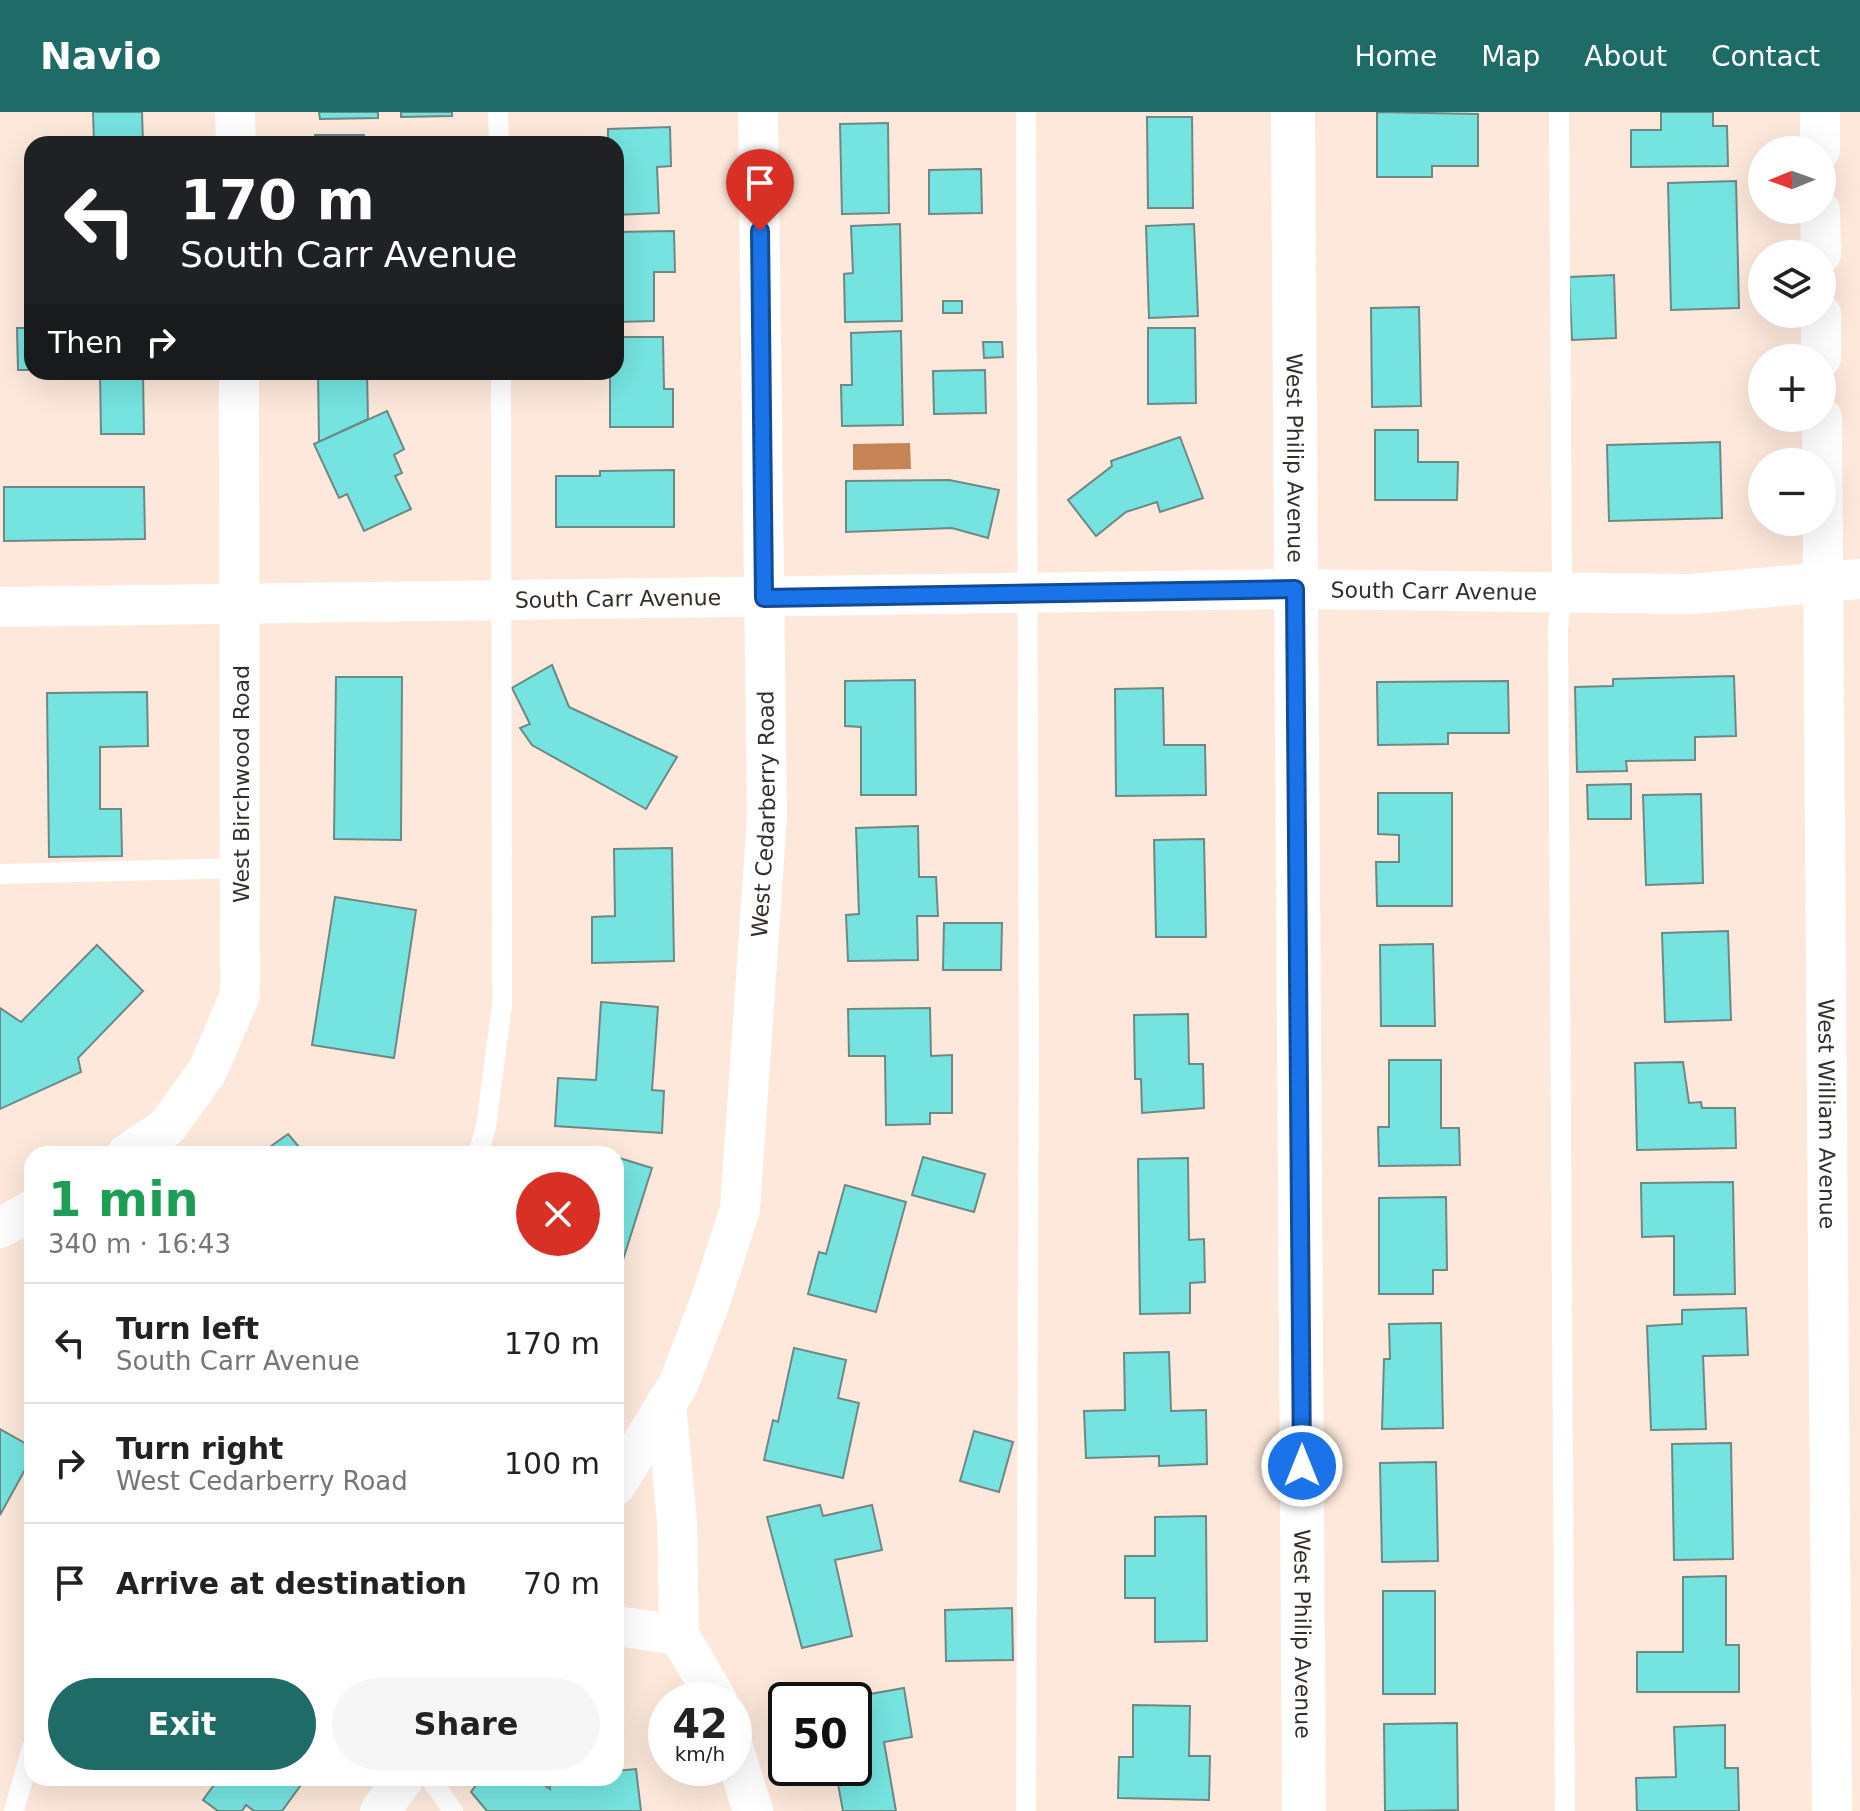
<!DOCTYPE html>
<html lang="en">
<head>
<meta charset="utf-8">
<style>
  body { margin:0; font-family:"DejaVu Sans",sans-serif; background:#f6f6f6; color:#222; height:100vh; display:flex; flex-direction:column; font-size:30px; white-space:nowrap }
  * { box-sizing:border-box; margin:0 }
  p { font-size:26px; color:#767676 }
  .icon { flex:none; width:44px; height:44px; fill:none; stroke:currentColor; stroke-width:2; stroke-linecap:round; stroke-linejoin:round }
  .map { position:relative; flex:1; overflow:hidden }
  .panel { position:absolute; left:24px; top:1034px; width:600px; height:640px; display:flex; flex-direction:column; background:#fff; border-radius:24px; box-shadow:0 8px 32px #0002 }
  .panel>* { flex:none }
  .guide { position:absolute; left:24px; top:24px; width:600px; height:244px; border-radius:24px; box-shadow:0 8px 32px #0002; background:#202124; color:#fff; overflow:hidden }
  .needle { width:52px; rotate:269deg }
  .fabs { position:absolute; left:1748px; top:24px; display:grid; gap:16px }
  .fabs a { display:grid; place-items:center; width:88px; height:88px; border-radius:50%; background:#fff; box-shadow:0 8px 32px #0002; font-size:40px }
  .speed { position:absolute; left:648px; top:1570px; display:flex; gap:16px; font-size:40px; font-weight:700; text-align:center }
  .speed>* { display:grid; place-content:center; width:104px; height:104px; border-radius:50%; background:#fff; box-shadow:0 8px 32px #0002; line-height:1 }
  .speed small { font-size:20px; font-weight:400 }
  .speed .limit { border:4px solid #111; border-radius:12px; background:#fff; color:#111 }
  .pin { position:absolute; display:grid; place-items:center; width:68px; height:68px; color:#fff; margin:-82px -34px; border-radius:50% 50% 50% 0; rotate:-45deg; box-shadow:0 0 8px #0007 }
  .pin .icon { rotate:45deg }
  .me { position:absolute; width:88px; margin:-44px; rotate:0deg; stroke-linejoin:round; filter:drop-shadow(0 0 6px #0008) }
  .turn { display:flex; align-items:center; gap:28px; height:168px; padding:0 24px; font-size:36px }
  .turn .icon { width:104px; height:104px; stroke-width:2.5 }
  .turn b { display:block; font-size:56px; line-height:68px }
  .then { display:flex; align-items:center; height:76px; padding:0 24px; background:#0003; gap:16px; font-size:30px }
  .round { display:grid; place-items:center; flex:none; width:84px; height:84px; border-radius:42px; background:#f6f6f6 }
  .head { display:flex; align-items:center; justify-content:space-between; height:136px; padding:0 24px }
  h1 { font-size:48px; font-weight:700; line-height:60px; color:#1e9e55 }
  .action { display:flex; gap:16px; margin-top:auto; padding:16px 24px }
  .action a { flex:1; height:92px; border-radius:48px; background:#1f6b68; color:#fff; font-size:32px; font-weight:700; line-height:92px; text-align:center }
  .action a+a { background:#f6f6f6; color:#222 }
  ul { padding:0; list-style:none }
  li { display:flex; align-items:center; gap:24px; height:120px; padding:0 24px; border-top:2px solid #e0e0e0 }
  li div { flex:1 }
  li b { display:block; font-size:30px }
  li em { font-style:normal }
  header { display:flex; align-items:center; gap:48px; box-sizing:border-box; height:112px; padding:0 40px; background:#1f6b68; color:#fff }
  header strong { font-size:38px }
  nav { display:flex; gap:44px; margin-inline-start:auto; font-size:28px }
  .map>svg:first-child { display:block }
  .water { fill:#c58356 }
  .building { fill:#75e4e0; stroke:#6e8886; stroke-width:2 }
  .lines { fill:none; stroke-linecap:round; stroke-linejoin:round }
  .service { stroke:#fff; stroke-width:20 }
  .minor { stroke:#fff; stroke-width:40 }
  .secondary { stroke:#fff; stroke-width:44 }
  .route-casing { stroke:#114b97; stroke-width:20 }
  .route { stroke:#1a73e8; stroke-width:14 }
  .labels { text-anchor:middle; stroke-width:8; stroke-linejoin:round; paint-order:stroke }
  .street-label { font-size:22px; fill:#352d28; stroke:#fff }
</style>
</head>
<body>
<header>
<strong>Navio</strong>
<nav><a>Home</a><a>Map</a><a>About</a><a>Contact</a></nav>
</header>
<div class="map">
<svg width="1860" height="1699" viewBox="0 0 1860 1699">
  <rect width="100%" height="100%" fill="#fde8db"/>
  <path class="water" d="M910,331L911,357L853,358V332Z"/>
  <g class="building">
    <path d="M93,0H142L143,32H94Z"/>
    <path d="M319,0H378V6L320,7Z"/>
    <path d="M401,0H452V4L401,5Z"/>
    <path d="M1377,0L1478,2V54H1432V65H1377Z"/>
    <path d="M1661,0H1713V14H1727L1728,54L1631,55V18H1661Z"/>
    <path d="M1147,5H1192L1193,96H1148Z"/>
    <path d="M888,11L889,101L842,102L840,12Z"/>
    <path d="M670,15L671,54L657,55L659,101L616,103V32H608V17Z"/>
    <rect x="315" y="23" width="49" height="9"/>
    <path d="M981,57L982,101L929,102V58Z"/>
    <path d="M1736,69L1739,196L1671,198L1668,71Z"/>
    <path d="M900,112L902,209L845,210L844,162L853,161L851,114Z"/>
    <path d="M1194,112L1198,204L1149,206L1146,114Z"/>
    <path d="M674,119L675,160H654V209L616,210V120Z"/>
    <path d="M1614,163L1616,226L1572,228L1569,165Z"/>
    <rect x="943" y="189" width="19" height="12"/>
    <path d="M1419,195L1421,294L1372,295L1371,196Z"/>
    <path d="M17,216H32V258H18Z"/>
    <path d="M1148,216H1195L1196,291L1148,292Z"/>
    <path d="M901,219L903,313L842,314L841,273H852L851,221Z"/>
    <path d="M616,225H663L664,277H673V315H610V260H616Z"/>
    <path d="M983,230H1002L1003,245L984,246Z"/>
    <path d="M985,258L986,301L934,302L933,259Z"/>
    <path d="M100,260H143L144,322H101Z"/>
    <path d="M318,260H367L368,307L319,330Z"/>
    <path d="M531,260H578L577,262H531Z"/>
    <path d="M387,299L404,337L394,343L402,361L395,364L411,397L364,419L347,382L339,386L314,332Z"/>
    <path d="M1375,318H1418V350H1458L1457,388H1375Z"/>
    <path d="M1180,325L1203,386L1160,400L1157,390L1126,400L1096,424L1068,388L1112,354L1111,349Z"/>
    <path d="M1720,330L1722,406L1609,409L1607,333Z"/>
    <path d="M674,358V415H556V364H600V359Z"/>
    <path d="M949,368L999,378L988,426L952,416L846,420V369Z"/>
    <path d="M4,375H144L145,427L4,429Z"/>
    <path d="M552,553L569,595L677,645L646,697L532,633L520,616L530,612L512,576Z"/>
    <path d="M1734,564L1736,624L1695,625V648L1626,649L1627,659L1577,660L1575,575L1613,574V567Z"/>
    <path d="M336,565H402L401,728L334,727Z"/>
    <path d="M915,568L916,683H861V615L845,614V569Z"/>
    <path d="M1508,569L1509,621H1448V632L1378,633L1377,570Z"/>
    <path d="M1163,576L1164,633H1205L1206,683L1116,684L1115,577Z"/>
    <path d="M147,580L148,634L100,635V697H121L122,744L49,745L47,581Z"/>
    <path d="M1631,672V707H1588L1587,673Z"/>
    <path d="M1378,681H1452V794H1377L1376,750H1399V723L1378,722Z"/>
    <path d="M1701,682L1703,771L1646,773L1643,683Z"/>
    <path d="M918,714L919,765H936L938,804H917L918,848L848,849L846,803L859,802L856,716Z"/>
    <path d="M1204,727L1206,825H1156L1154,728Z"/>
    <path d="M672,736L674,849L592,851V805L615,804L614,737Z"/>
    <path d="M335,785L416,798L394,946L312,933Z"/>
    <path d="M944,811H1002L1001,858H943Z"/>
    <path d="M1728,819L1731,908L1665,910L1662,821Z"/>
    <path d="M1433,832L1435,914H1381L1380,833Z"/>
    <path d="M97,833L143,879L78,946L81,960L0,997V896L21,910Z"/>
    <path d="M601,890L658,895L652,978L664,979L662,1021L555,1014L558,966L596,968Z"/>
    <path d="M930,896L931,944L952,943V1001H930V1012L886,1013L885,944H849L848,897Z"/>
    <path d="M1188,902L1189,952H1203L1204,996L1142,1001L1141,967H1135L1134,903Z"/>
    <path d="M1389,948H1441V1016H1459L1460,1053L1379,1054L1378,1015H1389Z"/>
    <path d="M1683,950L1689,991L1701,990L1702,996H1735L1736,1036L1637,1038L1635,951Z"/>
    <path d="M288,1022L305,1042H260Z"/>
    <path d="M616,1045L652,1056L616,1170Z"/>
    <path d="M923,1045L985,1062L974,1100L912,1083Z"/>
    <path d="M1188,1046L1189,1128L1204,1127L1205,1170L1190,1171V1201L1140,1202L1138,1047Z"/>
    <path d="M1733,1070L1735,1182L1674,1183V1124L1642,1125L1641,1071Z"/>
    <path d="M845,1073L906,1090L876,1200L808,1182L819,1140L826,1142Z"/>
    <path d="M1446,1085L1447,1158H1433V1182H1379V1086Z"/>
    <path d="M1746,1196L1748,1243L1703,1244L1706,1317L1651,1318L1647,1214L1682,1212V1198Z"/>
    <path d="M1441,1211L1443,1316L1382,1317L1384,1247H1390L1389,1212Z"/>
    <path d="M794,1236L846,1248L838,1286L859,1291L843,1366L764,1348L773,1308L778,1310Z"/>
    <path d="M1169,1240L1171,1299L1206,1298L1207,1352L1159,1354V1344L1086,1346L1084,1299L1125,1298L1124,1241Z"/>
    <path d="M0,1317L32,1335V1345L0,1403Z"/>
    <path d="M974,1319L1013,1330L999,1380L960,1369Z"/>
    <path d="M1731,1331L1733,1447L1674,1448L1672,1332Z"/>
    <path d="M1436,1350L1438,1449L1382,1450L1380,1351Z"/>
    <path d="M820,1393L823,1404L872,1393L882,1438L835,1448L852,1524L802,1536L767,1405Z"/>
    <path d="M1206,1404L1207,1529L1155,1530V1486H1125V1444H1155V1405Z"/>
    <path d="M1726,1464V1533H1739V1580H1637V1540H1683V1465Z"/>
    <rect x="1383" y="1479" width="52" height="103"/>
    <path d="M1012,1496L1013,1548L946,1549L945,1498Z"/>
    <path d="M904,1576L912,1625L884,1630L896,1699H843L835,1656H854V1588H836Z"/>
    <path d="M1133,1593L1190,1594L1189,1644H1210L1209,1688L1118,1686L1119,1645H1133Z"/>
    <path d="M1457,1611L1458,1698L1385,1699L1384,1612Z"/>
    <path d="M1725,1613V1656H1738L1739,1699H1637L1636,1666L1676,1665L1674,1615Z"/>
    <path d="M636,1657L641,1699H487L471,1680L481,1666H534L550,1677L549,1666H616V1659Z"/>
    <path d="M219,1666H306L282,1699H254L246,1693L242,1699H218L203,1688Z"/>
  </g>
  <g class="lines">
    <g class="service">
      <path d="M498,0L499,32"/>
      <path d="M1026,0L1029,938L1026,1699"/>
      <path d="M1559,0L1562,478L1558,517L1565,1699"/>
      <path d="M0,762L242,756"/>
      <path d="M478,1042L486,1015L502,893L501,260"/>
      <path d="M430,1666L453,1699"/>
      <path d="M14,1699L32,1636"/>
    </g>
    <g class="minor">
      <path d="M235,0L236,32"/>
      <path d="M1820,0V38"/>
      <path d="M1820,98L1821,142"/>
      <path d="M1821,202V246"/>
      <path id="s1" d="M1822,306L1832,1699"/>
      <path id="s2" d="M0,495L1295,477L1692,482L1860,467"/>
      <path d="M127,1042L167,1015L208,958L240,883L239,260"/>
      <path d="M0,1116L32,1098"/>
      <path d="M666,1291L677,1410L679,1523"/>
      <path id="s3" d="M616,1373L678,1273L710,1190L740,1097L767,705L758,0"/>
      <path d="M616,1514L679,1523L717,1588"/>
      <path d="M734,1638L753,1699"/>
      <path d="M380,1699L404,1666"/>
    </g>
    <path class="secondary" id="s4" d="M1293,0L1304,1699"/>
  </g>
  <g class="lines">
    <g class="route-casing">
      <path id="route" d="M760,119L764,486L1295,477L1302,1354"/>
    </g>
    <use href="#route" class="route"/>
  </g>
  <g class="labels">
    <g class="street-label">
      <text dy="8" stroke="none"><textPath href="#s4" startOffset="346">West Philip Avenue</textPath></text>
      <text dy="8" stroke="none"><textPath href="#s2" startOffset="1434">South Carr Avenue</textPath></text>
      <text dy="8" stroke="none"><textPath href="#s2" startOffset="618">South Carr Avenue</textPath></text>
      <text transform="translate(241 672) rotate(-90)" y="8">West Birchwood Road</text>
      <text dy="8" stroke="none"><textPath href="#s3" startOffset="700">West Cedarberry Road</textPath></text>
      <text dy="8" stroke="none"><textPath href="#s1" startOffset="696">West William Avenue</textPath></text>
      <text dy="8" stroke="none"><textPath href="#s4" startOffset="1522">West Philip Avenue</textPath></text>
    </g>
  </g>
</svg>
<div class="fabs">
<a><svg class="needle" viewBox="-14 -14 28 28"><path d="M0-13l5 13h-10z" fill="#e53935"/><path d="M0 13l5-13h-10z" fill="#767676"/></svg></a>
<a><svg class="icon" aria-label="layers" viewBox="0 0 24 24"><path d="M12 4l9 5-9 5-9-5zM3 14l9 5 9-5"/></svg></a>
<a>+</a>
<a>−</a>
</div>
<div class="speed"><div>42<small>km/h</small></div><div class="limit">50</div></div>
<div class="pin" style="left:760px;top:119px;background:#d93025"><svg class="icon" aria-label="arrive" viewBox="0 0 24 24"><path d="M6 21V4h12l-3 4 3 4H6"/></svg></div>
<svg class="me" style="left:1302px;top:1354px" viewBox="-20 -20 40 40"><circle r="17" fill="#1a73e8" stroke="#fff" stroke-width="3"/><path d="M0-11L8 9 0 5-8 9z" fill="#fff"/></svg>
<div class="guide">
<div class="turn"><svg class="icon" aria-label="left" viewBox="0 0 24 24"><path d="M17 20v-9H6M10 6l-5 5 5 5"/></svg><div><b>170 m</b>South Carr Avenue</div></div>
<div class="then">Then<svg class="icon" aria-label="right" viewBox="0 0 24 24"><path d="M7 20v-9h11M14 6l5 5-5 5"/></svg></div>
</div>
<section class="panel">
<div class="head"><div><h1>1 min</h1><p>340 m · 16:43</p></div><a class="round" style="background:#d93025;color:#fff"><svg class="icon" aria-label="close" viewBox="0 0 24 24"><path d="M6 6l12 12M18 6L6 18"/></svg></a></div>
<ul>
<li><svg class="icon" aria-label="left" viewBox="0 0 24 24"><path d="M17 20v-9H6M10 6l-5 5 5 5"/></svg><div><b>Turn left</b><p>South Carr Avenue</p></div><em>170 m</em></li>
<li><svg class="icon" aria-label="right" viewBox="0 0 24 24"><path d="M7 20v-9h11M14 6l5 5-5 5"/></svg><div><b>Turn right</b><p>West Cedarberry Road</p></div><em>100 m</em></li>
<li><svg class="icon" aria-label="arrive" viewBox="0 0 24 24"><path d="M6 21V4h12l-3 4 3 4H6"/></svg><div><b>Arrive at destination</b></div><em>70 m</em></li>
</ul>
<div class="action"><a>Exit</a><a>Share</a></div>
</section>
</div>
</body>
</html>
